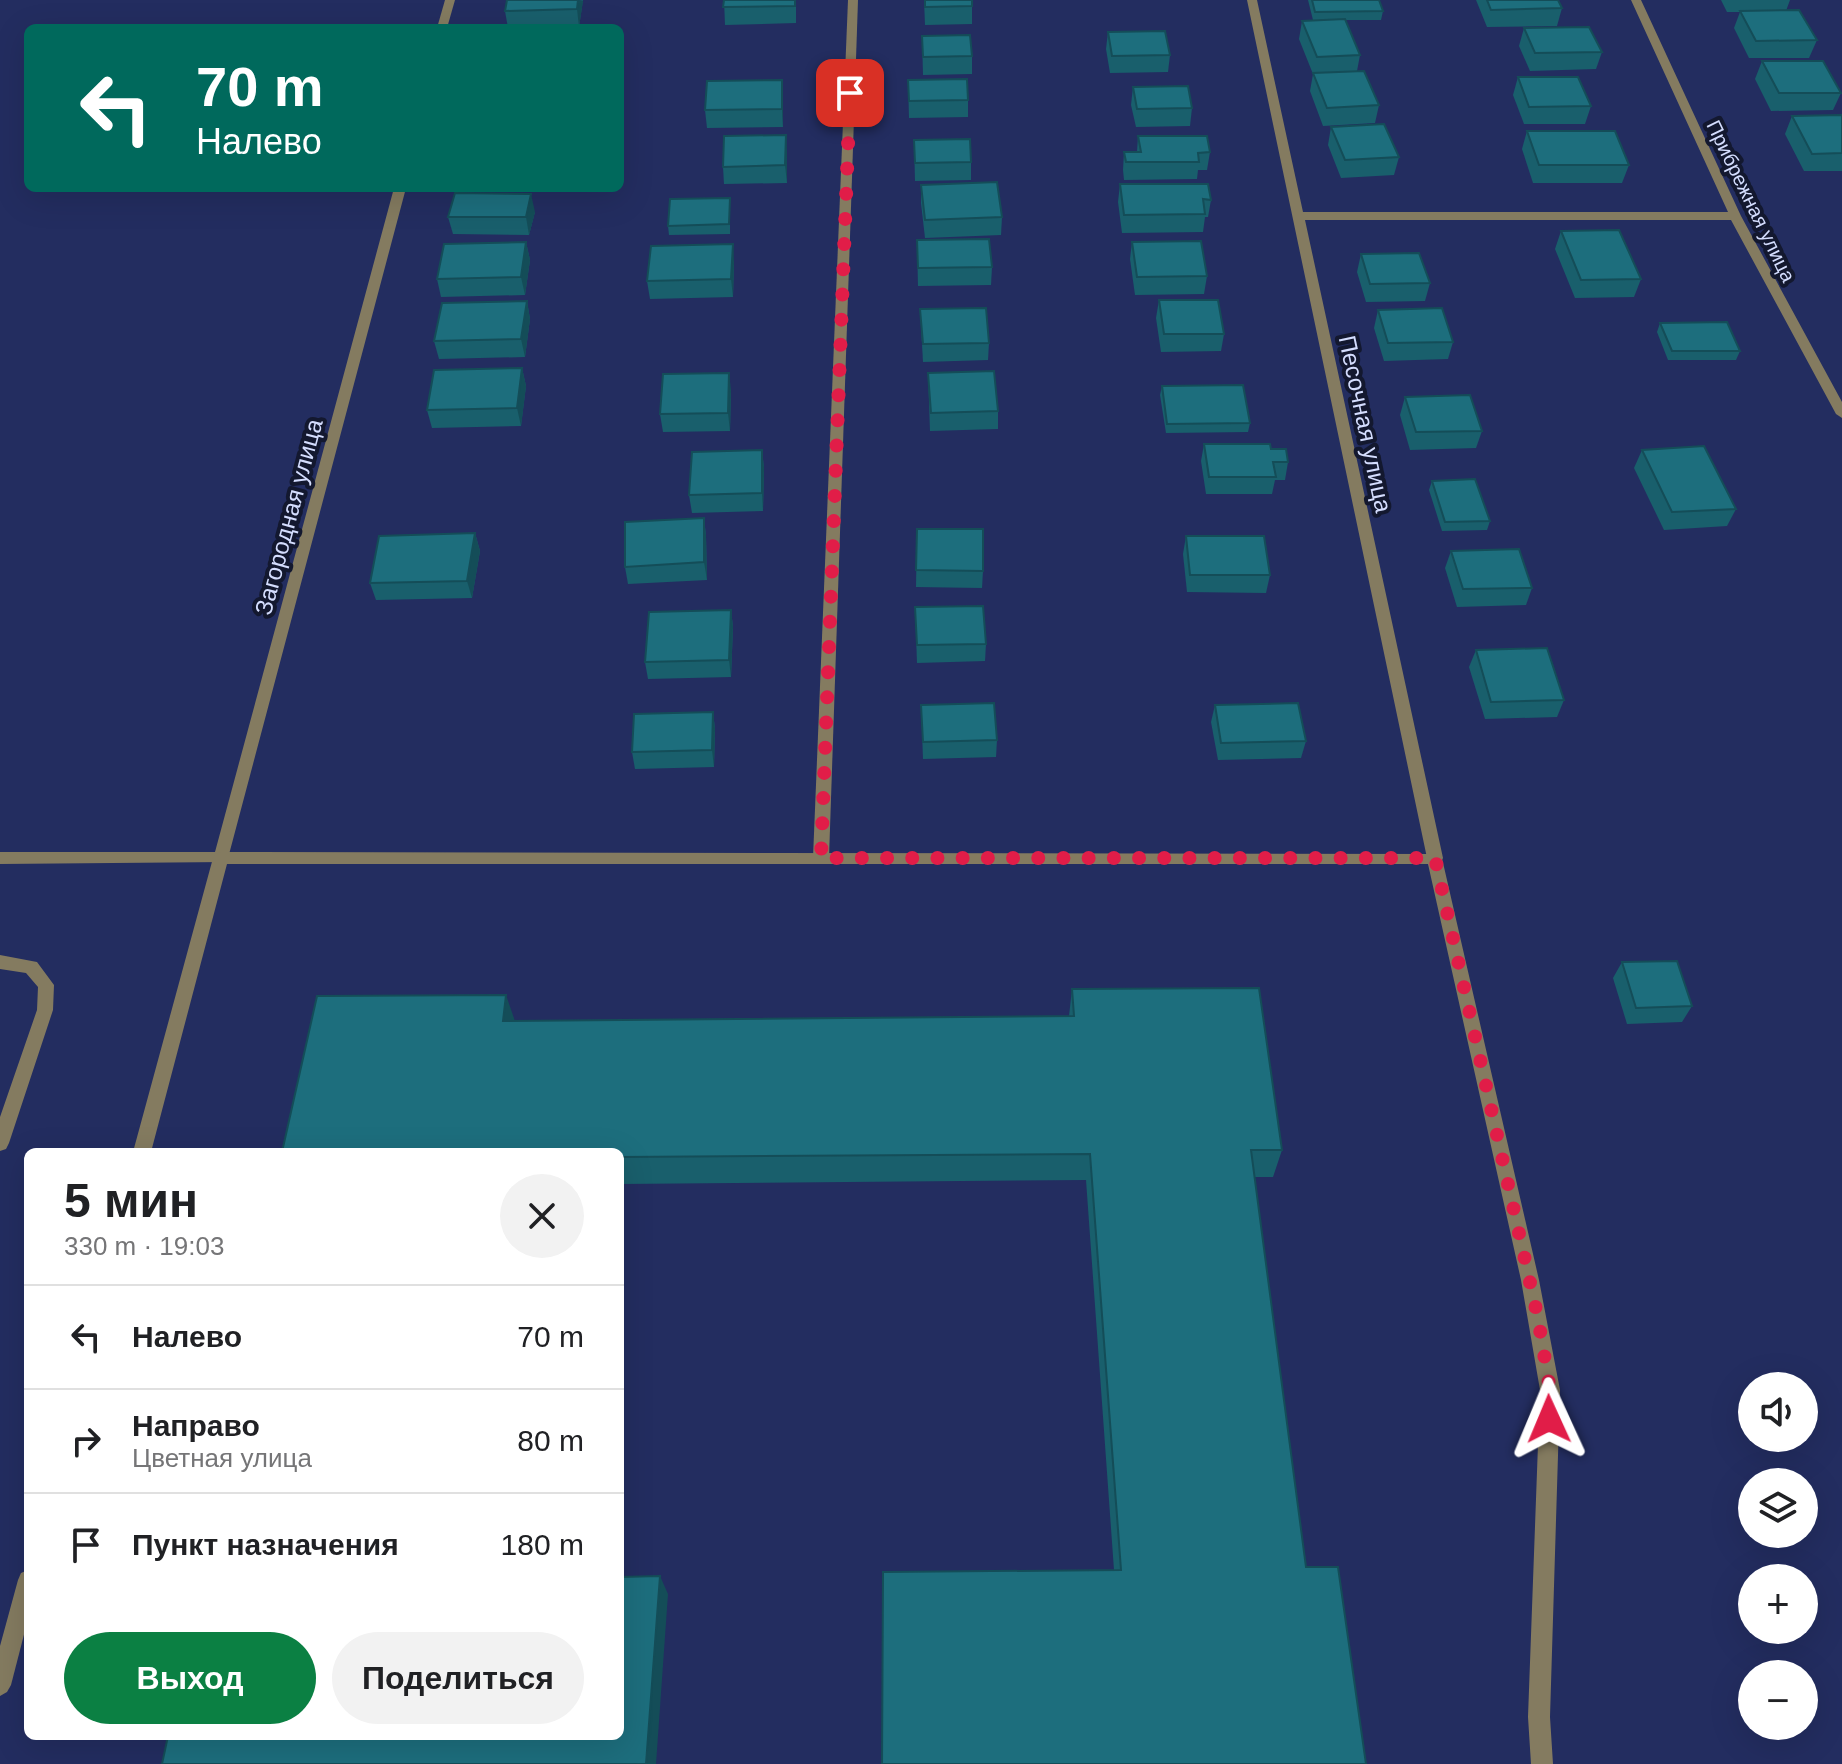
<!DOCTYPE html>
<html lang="ru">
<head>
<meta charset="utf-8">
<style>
  body { margin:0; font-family:Arial,sans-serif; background:#f2f2f2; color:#202124; height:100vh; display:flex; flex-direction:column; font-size:30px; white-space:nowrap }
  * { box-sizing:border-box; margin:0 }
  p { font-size:26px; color:#757577 }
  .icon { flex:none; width:44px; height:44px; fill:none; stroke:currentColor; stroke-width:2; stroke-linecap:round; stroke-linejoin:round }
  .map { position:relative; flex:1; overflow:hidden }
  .panel { position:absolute; left:24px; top:1148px; width:600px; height:592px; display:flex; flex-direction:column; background:#fff; border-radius:12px; box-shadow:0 8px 32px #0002 }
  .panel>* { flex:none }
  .hud { position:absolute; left:24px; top:24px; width:600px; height:168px; border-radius:12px; box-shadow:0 8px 32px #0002; background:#00695c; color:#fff; overflow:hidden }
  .tools { position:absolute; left:1738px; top:1372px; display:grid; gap:16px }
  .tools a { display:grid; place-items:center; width:80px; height:80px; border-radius:50%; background:#fff; box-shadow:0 8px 32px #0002; font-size:40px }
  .pin { position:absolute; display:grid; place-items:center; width:68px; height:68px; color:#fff; margin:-34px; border-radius:16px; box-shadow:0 4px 12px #0006 }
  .me { position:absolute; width:88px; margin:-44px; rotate:359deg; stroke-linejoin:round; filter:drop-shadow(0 0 6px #0008) }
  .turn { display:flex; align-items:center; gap:28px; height:168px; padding:0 40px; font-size:36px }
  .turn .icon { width:104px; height:104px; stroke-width:2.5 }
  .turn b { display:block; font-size:56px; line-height:68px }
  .round { display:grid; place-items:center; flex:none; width:84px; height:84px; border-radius:42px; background:#f2f2f2 }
  .headline { display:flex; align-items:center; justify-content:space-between; height:136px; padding:0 40px }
  h1 { font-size:48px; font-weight:600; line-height:60px }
  .action { display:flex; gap:16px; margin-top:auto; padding:16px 40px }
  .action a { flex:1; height:92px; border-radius:48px; background:#0b8043; color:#fff; font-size:32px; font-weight:600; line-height:92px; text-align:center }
  .action a+a { background:#f2f2f2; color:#202124 }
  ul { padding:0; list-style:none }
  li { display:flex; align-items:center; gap:24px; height:104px; padding:0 40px; border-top:2px solid #e0e0e0 }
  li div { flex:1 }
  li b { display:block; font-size:30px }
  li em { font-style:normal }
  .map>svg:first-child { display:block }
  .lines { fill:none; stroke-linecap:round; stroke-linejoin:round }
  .lane { fill:#847b60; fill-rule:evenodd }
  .street { fill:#847b60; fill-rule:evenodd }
  .wall { fill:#195f6c }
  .shaded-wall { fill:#144d58 }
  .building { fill:#1d6e7d; stroke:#144d58; stroke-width:2 }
  .route { stroke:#e11d48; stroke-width:14; stroke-dasharray:0 25.2 }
  .labels { text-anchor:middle; stroke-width:8; stroke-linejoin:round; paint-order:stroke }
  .far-street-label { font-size:20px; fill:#d4ddfe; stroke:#13182f }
  .street-label { font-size:24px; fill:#d4ddfe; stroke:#13182f }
</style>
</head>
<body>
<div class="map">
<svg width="1842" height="1764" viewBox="0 0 1842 1764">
  <rect width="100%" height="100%" fill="#232d60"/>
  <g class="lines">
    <g class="lane">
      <path d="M445,0H455L447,28H437Z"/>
      <path d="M848,0H858L829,858L827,862H815L813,858Z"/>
      <path d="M1247,0H1257L1303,212H1728L1631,0H1641L1741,216L1842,402V418L1836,414L1731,220H1305L1443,858L1441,862H1429L1427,858Z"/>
      <path d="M394,188H406L227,862L0,864V852H215Z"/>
      <path d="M0,955L37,962L54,985L53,1010L9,1143L6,1149L0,1151V1117L37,1010L38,987L26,973L0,969Z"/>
    </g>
    <g class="street">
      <path d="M221,852L1441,854L1539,1280L1560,1390L1550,1717L1553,1764H1531L1528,1717L1540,1390L1521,1280L1428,864H227L151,1152H133L213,858L215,854Z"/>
      <path d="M28,1570V1619L11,1685L7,1692L0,1696V1646L18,1580L21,1573Z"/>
    </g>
  </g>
  <g class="wall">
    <path d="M583,0L579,27L508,28L505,11Z"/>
    <path d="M724,0H796V23L725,25Z"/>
    <path d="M924,0H972V24L925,25Z"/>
    <path d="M1308,0H1379L1383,11L1381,20H1345L1360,55L1357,71L1379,105L1375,123L1323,126L1310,91L1313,74L1299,39L1302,21L1313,20Z"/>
    <path d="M1476,0H1558L1562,8L1557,26L1487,27Z"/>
    <path d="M1721,0H1790L1786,11L1817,40L1809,58H1749L1734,28L1740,12H1727Z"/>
    <path d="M1524,28L1602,52L1596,69L1530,71L1519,46Z"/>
    <path d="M1108,32L1170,55L1168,72L1110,73L1106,49Z"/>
    <path d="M922,36L972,56V74L923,75Z"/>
    <path d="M1762,61L1841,93L1833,110L1771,111L1755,79Z"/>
    <path d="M1518,77L1591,106L1585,124H1524L1513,95Z"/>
    <path d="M782,80L783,127L707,128L705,110Z"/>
    <path d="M908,80L968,100V117L909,118Z"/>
    <path d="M1133,87L1192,108L1190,126L1136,127L1131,105Z"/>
    <path d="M1842,115V171H1804L1785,134L1792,116Z"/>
    <path d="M1331,127L1399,157L1394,175L1341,178L1328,145Z"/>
    <path d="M1527,131L1629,165L1622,183H1533L1522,149Z"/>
    <path d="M1138,136L1210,152L1207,170H1198L1197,179L1124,180L1123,170L1124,152H1137Z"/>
    <path d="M914,140L971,162V180L915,181Z"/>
    <path d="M787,152V183L724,184L723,167Z"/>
    <path d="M1120,184L1211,200L1208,217H1205L1203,232L1122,233L1118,202Z"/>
    <path d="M921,185L1002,217L1001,235L925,238L921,203Z"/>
    <path d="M730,207V234L669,235L668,226Z"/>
    <path d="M535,212L529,235L453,234L448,217Z"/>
    <path d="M1561,231L1641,279L1634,297L1575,298L1555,249Z"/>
    <path d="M917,240L992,267L991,285L918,286Z"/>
    <path d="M526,242L530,260L525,295L441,297L437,279Z"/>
    <path d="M1132,242L1207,276L1204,294L1135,295L1130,259Z"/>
    <path d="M1361,254L1430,283L1425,301L1366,302L1357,272Z"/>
    <path d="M734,262L733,297L650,299L647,281Z"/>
    <path d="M1159,300L1224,334L1221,351L1161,352L1156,318Z"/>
    <path d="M527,301L530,319L525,357L439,359L434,341Z"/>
    <path d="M920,309L989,343L988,360L923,362Z"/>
    <path d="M1378,310L1453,342L1448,359L1384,361L1374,328Z"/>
    <path d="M1660,323L1740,351L1736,360H1668L1657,332Z"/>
    <path d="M522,368L526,386L521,426L432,428L427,410Z"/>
    <path d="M928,373L998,411V429L930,431Z"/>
    <path d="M1162,386L1250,423L1248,432L1166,433L1160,395Z"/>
    <path d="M731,390L730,431L663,432L660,414Z"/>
    <path d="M1405,397L1482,431L1476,448L1410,450L1400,415Z"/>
    <path d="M1204,444L1271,449L1288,462L1285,480H1275L1272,494H1206L1201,461Z"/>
    <path d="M762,450L764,468L763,511L692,513L689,495Z"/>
    <path d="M1642,450L1736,509L1727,526L1664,530L1634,468Z"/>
    <path d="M1432,481L1490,521L1487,530L1442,531L1429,490Z"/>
    <path d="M704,518L706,536L707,580L628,584L625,567Z"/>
    <path d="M917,529L983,571L982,588L916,587Z"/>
    <path d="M475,533L480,551L472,598L376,600L370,583Z"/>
    <path d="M1186,536L1270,575L1266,593L1187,592L1183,554Z"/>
    <path d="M1451,551L1532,588L1526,605L1457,607L1445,568Z"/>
    <path d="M915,607L986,644L985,661L917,663Z"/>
    <path d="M731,610L733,627L731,677L648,679L645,662Z"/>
    <path d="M1476,650L1564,700L1557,717L1485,719L1469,667Z"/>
    <path d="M921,705L997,740L996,757L923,759Z"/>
    <path d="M1215,705L1306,741L1301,758L1218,760L1211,722Z"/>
    <path d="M713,712L715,729L714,767L635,769L632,752Z"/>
    <path d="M1622,962L1692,1006L1682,1022L1627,1024L1613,978Z"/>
    <path d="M1072,989L1282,1150L1273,1177H1254L1306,1567L1114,1570L1086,1180L620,1184V1152L515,1021L1069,1016Z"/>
  </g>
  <g class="shaded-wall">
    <path d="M578,0L583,1L579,27L577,9Z"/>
    <path d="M782,80L783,97V127L782,109Z"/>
    <path d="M786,135L787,152V183L785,165Z"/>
    <path d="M531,194L535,212L529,235L526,217Z"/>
    <path d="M526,242L530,260L525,295L521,277Z"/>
    <path d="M733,244L734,262L733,297L731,279Z"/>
    <path d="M527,301L530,319L525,357L521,339Z"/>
    <path d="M522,368L526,386L521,426L517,408Z"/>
    <path d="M729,373L731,390L730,431L728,413Z"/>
    <path d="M762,450L764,468L763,511L762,493Z"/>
    <path d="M704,518L706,536L707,580L704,562Z"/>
    <path d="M475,533L480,551L472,598L467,581Z"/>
    <path d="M731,610L733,627L731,677L729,660Z"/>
    <path d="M713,712L715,729L714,767L712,750Z"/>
    <path d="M506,995L516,1024L503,1021Z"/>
    <path d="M660,1576L668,1594L656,1764H646Z"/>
  </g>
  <g class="building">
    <path d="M507,0H578L577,9L505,11Z"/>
    <path d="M724,0H795V6L723,7Z"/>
    <path d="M925,0H972V6L925,7Z"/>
    <path d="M1312,0H1379L1383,11L1315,12Z"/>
    <path d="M1487,0H1558L1562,8L1491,10Z"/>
    <path d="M1799,10L1817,40L1756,41L1740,11Z"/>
    <path d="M1345,19L1360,55L1317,57L1302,21Z"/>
    <path d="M1589,27L1602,52L1535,53L1524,28Z"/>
    <path d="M1165,31L1170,55L1112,56L1108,32Z"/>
    <path d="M970,35L972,56L923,57L922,36Z"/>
    <path d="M1762,61H1823L1841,93H1779Z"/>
    <path d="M1364,71L1379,105L1327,108L1313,73Z"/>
    <path d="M1518,77H1578L1591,106L1529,107Z"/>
    <path d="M967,79L968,100L909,101L908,80Z"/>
    <path d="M782,80V109L705,110L707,81Z"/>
    <path d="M1188,86L1192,108L1137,109L1133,87Z"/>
    <path d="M1842,115V153L1812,154L1792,116Z"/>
    <path d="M1384,124L1399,157L1345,160L1331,127Z"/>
    <path d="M1527,131H1615L1629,165H1539Z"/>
    <path d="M786,135L785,165L723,167L724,136Z"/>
    <path d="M1138,136H1207L1210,152L1198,153L1199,162H1126L1124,152H1141Z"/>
    <path d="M970,139L971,162L915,163L914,140Z"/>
    <path d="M997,182L1002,217L925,220L921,185Z"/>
    <path d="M1120,184H1208L1211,200L1203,199L1205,214L1124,215Z"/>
    <path d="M455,193L531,194L526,217H448Z"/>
    <path d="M730,198L729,224L668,226L670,199Z"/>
    <path d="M1619,230L1641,279L1581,280L1561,231Z"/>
    <path d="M989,239L992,267L918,268L917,240Z"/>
    <path d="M1201,241L1207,276L1137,277L1132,242Z"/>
    <path d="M526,242L521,277L437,279L444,244Z"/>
    <path d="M733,244L731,279L647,281L651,246Z"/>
    <path d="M1419,253L1430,283L1370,284L1361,254Z"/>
    <path d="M1159,300H1218L1224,334H1164Z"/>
    <path d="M527,301L521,339L434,341L442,303Z"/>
    <path d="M986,308L989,343L923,344L920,309Z"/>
    <path d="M1442,308L1453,342L1388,343L1378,310Z"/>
    <path d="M1727,322L1740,351H1672L1660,323Z"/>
    <path d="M522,368L517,408L427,410L434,370Z"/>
    <path d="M994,371L998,411L931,413L928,373Z"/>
    <path d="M729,373L728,413L660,414L663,374Z"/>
    <path d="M1243,385L1250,423L1167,424L1162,386Z"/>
    <path d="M1470,395L1482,431L1416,432L1405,397Z"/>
    <path d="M1204,444H1270L1271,449H1286L1288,462H1273L1276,477H1209Z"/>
    <path d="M1704,446L1736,509L1672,512L1642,450Z"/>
    <path d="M762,450V493L689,495L692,452Z"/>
    <path d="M1475,479L1490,521L1445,522L1432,481Z"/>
    <path d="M704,518V562L625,567V522Z"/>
    <path d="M917,529H983V571L916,570Z"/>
    <path d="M475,533L467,581L370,583L379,536Z"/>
    <path d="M1186,536H1264L1270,575H1190Z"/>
    <path d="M1519,549L1532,588L1463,589L1451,551Z"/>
    <path d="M983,606L986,644L917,645L915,607Z"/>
    <path d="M731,610L729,660L645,662L649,612Z"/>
    <path d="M1547,648L1564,700L1491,702L1476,650Z"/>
    <path d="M994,703L997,740L923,742L921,705Z"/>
    <path d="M1298,703L1306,741L1221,743L1215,705Z"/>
    <path d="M713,712L712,750L632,752L634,714Z"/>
    <path d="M1677,961L1692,1006L1636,1008L1622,962Z"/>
    <path d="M1259,988L1282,1150H1251L1306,1567H1338L1366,1764H882L883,1572L1121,1570L1090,1154L620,1157V1152H282L317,996L506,995L503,1021L1074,1016L1072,989Z"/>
    <path d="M660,1576L646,1764H162L168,1736H620V1577Z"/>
  </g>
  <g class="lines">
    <path class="route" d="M850,93L821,858H1435L1538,1318L1550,1390L1549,1419"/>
  </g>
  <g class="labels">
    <g class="far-street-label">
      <text transform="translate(1751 201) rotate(64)" y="7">Прибрежная улица</text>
    </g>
    <g class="street-label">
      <text transform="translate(1365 424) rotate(78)" y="8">Песочная улица</text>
      <text transform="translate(289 517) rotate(-75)" y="8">Загородная улица</text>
    </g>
  </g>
</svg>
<div class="tools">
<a><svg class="icon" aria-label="sound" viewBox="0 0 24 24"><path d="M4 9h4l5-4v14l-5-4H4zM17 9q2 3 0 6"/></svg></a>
<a><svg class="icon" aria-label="layers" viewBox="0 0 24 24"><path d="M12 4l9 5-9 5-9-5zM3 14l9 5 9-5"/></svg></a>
<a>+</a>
<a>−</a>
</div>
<div class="pin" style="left:850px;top:93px;background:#d93025"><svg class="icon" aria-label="arrive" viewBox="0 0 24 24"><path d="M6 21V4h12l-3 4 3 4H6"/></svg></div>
<svg class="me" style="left:1549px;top:1419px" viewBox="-20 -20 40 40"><path d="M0-17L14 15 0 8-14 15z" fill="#e11d48" stroke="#fff" stroke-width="4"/></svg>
<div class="hud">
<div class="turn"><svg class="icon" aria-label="left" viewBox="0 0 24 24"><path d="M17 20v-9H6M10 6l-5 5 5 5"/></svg><div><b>70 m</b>Налево</div></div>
</div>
<section class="panel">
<div class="headline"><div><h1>5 мин</h1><p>330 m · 19:03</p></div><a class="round"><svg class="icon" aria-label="close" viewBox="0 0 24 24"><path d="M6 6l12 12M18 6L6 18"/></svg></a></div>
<ul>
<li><svg class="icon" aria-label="left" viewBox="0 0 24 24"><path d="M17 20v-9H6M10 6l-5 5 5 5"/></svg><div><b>Налево</b></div><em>70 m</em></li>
<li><svg class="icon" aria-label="right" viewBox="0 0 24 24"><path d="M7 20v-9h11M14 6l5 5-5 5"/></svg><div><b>Направо</b><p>Цветная улица</p></div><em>80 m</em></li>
<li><svg class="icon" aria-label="arrive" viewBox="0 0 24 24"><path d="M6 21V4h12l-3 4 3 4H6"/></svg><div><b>Пункт назначения</b></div><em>180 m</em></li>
</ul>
<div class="action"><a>Выход</a><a>Поделиться</a></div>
</section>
</div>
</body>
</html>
